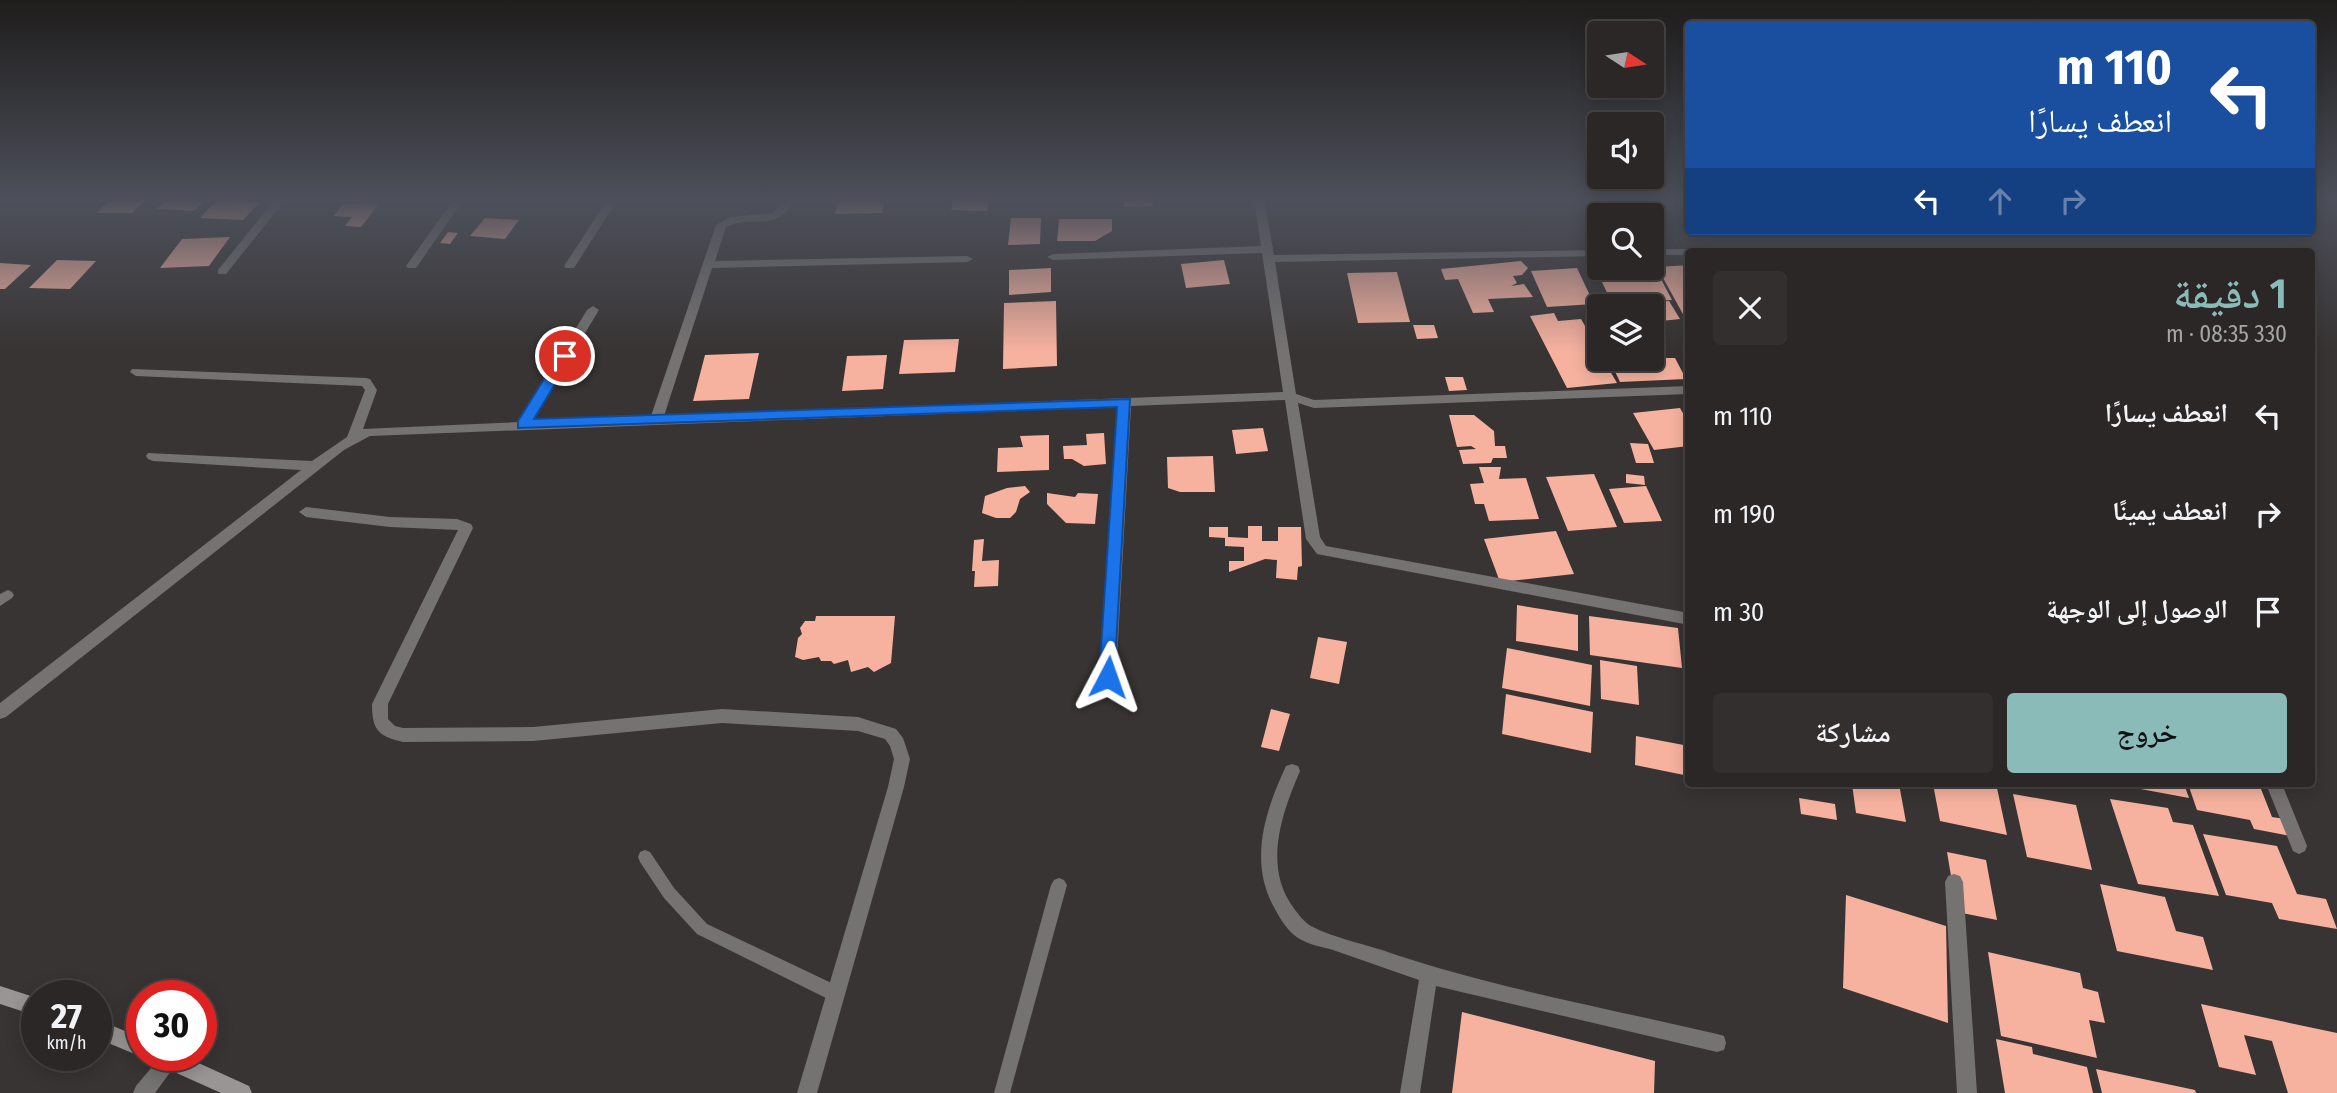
<!DOCTYPE html>
<html lang="ar">
<head>
<meta charset="utf-8">
<style>
  body { margin:0; font-family:"Fira Sans Condensed","Noto Naskh Arabic",sans-serif; background:#322f2e; color:#f1f3f6; direction:rtl; height:100vh; display:flex; flex-direction:column; font-size:26px; white-space:nowrap }
  * { box-sizing:border-box; margin:0 }
  p { font-size:23px; color:#a5a5a7 }
  .icon { flex:none; width:38px; height:38px; fill:none; stroke:currentColor; stroke-width:2; stroke-linecap:round; stroke-linejoin:round }
  .map { position:relative; flex:1; overflow:hidden; direction:ltr }
  .sheet { position:absolute; left:1685px; top:248px; width:630px; height:539px; display:flex; flex-direction:column; background:#2a2726; border-radius:7px; box-shadow:0 4px 18px #0003,0 0 0 2px #464443; direction:rtl }
  .sheet>* { flex:none }
  .banner { position:absolute; left:1685px; top:21px; width:630px; height:214px; border-radius:7px; box-shadow:0 4px 18px #0003,0 0 0 2px #464443; direction:rtl; background:#1a4fa0; color:#fff; overflow:hidden }
  .needle { width:46px; rotate:102deg }
  .controls { position:absolute; left:1587px; top:21px; display:grid; gap:14px }
  .controls a { display:grid; place-items:center; width:77px; height:77px; border-radius:7px; background:#2a2726; box-shadow:0 4px 18px #0003,0 0 0 2px #464443; font-size:35px }
  .speed { position:absolute; left:21px; top:980px; display:flex; gap:14px; font-size:35px; font-weight:700; text-align:center }
  .speed>* { display:grid; place-content:center; width:91px; height:91px; border-radius:50%; background:#2a2726; box-shadow:0 4px 18px #0003,0 0 0 2px #464443; line-height:1 }
  .speed small { font-size:18px; font-weight:400 }
  .speed .limit { border:10px solid #d22; background:#fff; color:#111 }
  .pin { position:absolute; display:grid; place-items:center; width:60px; height:60px; color:#fff; margin:-30px; border:4px solid #fff; border-radius:50%; box-shadow:0 2px 7px #0007 }
  .me { position:absolute; width:77px; margin:-38px; rotate:4deg; stroke-linejoin:round; filter:drop-shadow(0 0 5px #0008) }
  .turn { display:flex; align-items:center; gap:24px; height:147px; padding:0 28px; font-size:32px }
  .turn .icon { width:91px; height:91px; stroke-width:2.5 }
  .turn b { display:block; font-size:49px; line-height:60px }
  .lanes { display:flex; align-items:center; height:66px; padding:0 28px; background:#0003; justify-content:center; gap:35px; direction:ltr }
  .lanes .off { opacity:.35 }
  .round { display:grid; place-items:center; flex:none; width:74px; height:74px; border-radius:7px; background:#322f2e }
  .headline { display:flex; align-items:center; justify-content:space-between; height:119px; padding:0 28px }
  h1 { font-size:42px; font-weight:600; line-height:52px; color:#8bbbb9 }
  .action { display:flex; gap:14px; margin-top:auto; padding:14px 28px }
  .action a { flex:1; height:80px; border-radius:7px; background:#8bbbb9; color:#111; font-size:28px; font-weight:600; line-height:80px; text-align:center }
  .action a+a { background:#322f2e; color:#f1f3f6 }
  ul { padding:0; list-style:none }
  li { display:flex; align-items:center; gap:21px; height:98px; padding:0 28px }
  li div { flex:1 }
  li b { display:block; font-size:26px }
  li em { font-style:normal }
  .map>svg:first-child { display:block }
  .building { fill:#f7b29f }
  .lines { fill:none; stroke-linecap:round; stroke-linejoin:round }
  .lane { fill:#757372; fill-rule:evenodd }
  .street { fill:#757372; fill-rule:evenodd }
  .secondary { fill:#999595; fill-rule:evenodd }
  .route { fill:#1a73e8; stroke:#114b97; stroke-width:2 }
</style>
</head>
<body>
<div class="map">
<svg width="2337" height="1093" viewBox="0 0 2337 1093">
  <rect width="100%" height="100%" fill="#383433"/>
  <g class="building">
    <path d="M110,199H146L132,213H97Z"/>
    <path d="M168,199H207L194,211L157,209Z"/>
    <path d="M839,199H885L882,213L835,214Z"/>
    <path d="M954,199H997L989,201L987,211L951,210Z"/>
    <path d="M1124,199H1152L1153,206L1124,207Z"/>
    <path d="M216,201L259,203L243,220L200,218Z"/>
    <path d="M343,204L378,205L361,227L345,226L352,217L334,216Z"/>
    <path d="M485,218L519,220L505,239L470,236Z"/>
    <path d="M1011,218H1041L1040,244L1008,245Z"/>
    <path d="M1059,219H1112V231L1095,241H1057Z"/>
    <path d="M448,232L458,233L450,244L440,243Z"/>
    <path d="M230,237L209,266L160,268L182,239Z"/>
    <path d="M1831,247L1834,252H1795L1793,248Z"/>
    <path d="M1932,247L1936,252H1895L1893,249Z"/>
    <path d="M1882,248L1885,252H1844V250Z"/>
    <path d="M57,260L96,261L70,289L29,288Z"/>
    <path d="M1224,260L1230,284L1186,288L1181,264Z"/>
    <path d="M1521,261L1528,268L1522,275L1513,276L1517,283L1511,286L1524,284L1533,297L1488,299L1494,312L1473,313L1458,279L1445,280L1441,269Z"/>
    <path d="M1592,261H1600V268H1652V262L1672,300L1612,303Z"/>
    <path d="M0,263L31,265L5,289H0Z"/>
    <path d="M1689,265V325L1657,267Z"/>
    <path d="M1051,268V292L1009,295V270Z"/>
    <path d="M1577,268L1594,304L1547,307L1531,271Z"/>
    <path d="M1397,272L1410,322L1358,323L1347,273Z"/>
    <path d="M1056,301L1057,366L1003,369L1004,303Z"/>
    <path d="M1669,301L1680,319L1652,322V306H1626Z"/>
    <path d="M1554,313L1558,321L1581,319L1600,352V359H1603L1617,383L1567,388L1530,316Z"/>
    <path d="M1413,325H1434L1438,338L1417,339Z"/>
    <path d="M1652,335L1664,358H1675L1686,379L1620,382L1609,359H1652Z"/>
    <path d="M959,339L955,372L899,374L904,340Z"/>
    <path d="M759,353L749,399L693,401L705,355Z"/>
    <path d="M887,355L883,389L842,391L847,356Z"/>
    <path d="M1445,377H1463L1467,390L1449,391Z"/>
    <path d="M1680,408L1689,424V446L1654,450L1633,413Z"/>
    <path d="M1449,415H1474L1494,431L1495,446H1505L1507,458H1493L1491,463L1463,464L1459,450L1476,449L1471,446L1457,447Z"/>
    <path d="M1263,428L1268,451L1236,454L1232,430Z"/>
    <path d="M1104,433L1106,464L1084,466L1072,459H1064L1063,446L1087,445L1086,434Z"/>
    <path d="M1049,435V470L997,472L998,448L1023,447L1020,436Z"/>
    <path d="M1630,443L1648,444L1654,463H1636Z"/>
    <path d="M1213,456L1215,492H1180L1168,488L1167,457Z"/>
    <path d="M1479,467H1501L1499,479L1526,478L1539,519L1489,521L1484,504H1475L1470,484L1484,483Z"/>
    <path d="M1594,474L1617,527L1568,531L1546,477Z"/>
    <path d="M1626,474L1644,476L1645,485L1626,483Z"/>
    <path d="M1025,486L1030,492L1020,499L1016,512L1010,518H996L982,513L985,496L1007,488Z"/>
    <path d="M1646,486L1662,521L1624,523L1609,489Z"/>
    <path d="M1047,493L1075,497L1078,493L1098,494L1095,524L1066,523L1047,504Z"/>
    <path d="M1248,526H1262V541H1278V527H1301L1302,566L1298,567L1297,580L1276,578L1277,560L1265,559L1229,572V561H1244V547L1225,546V538L1209,537V527H1228V537L1248,538Z"/>
    <path d="M1556,531L1574,574L1500,582L1484,539Z"/>
    <path d="M984,539L982,561L999,560L998,586L974,587L975,571H972L974,540Z"/>
    <path d="M1517,605L1578,615V651L1516,641Z"/>
    <path d="M816,616H895L891,663L874,672L868,667L851,672L848,660L834,664L831,661H821L819,657L803,660L795,657L798,638L802,634L800,628L805,621H815Z"/>
    <path d="M1589,616L1678,628L1682,668L1590,655Z"/>
    <path d="M1318,637L1347,642L1339,684L1310,678Z"/>
    <path d="M1507,648L1592,665L1590,706L1502,688Z"/>
    <path d="M1600,660L1637,666L1639,705L1601,699Z"/>
    <path d="M1506,694L1593,712L1591,753L1502,734Z"/>
    <path d="M1271,709L1290,714L1279,751L1261,747Z"/>
    <path d="M1636,736L1689,746V776L1635,765Z"/>
    <path d="M1852,784H1899L1906,822L1856,813Z"/>
    <path d="M1933,784H1977L1997,788L2007,835L1940,821Z"/>
    <path d="M2120,784H2184L2189,798L2119,785Z"/>
    <path d="M2188,784H2235L2261,789L2272,817L2285,819L2291,836L2254,829L2250,820L2197,810Z"/>
    <path d="M2013,794L2076,805L2092,870L2027,857Z"/>
    <path d="M1799,798L1835,804L1837,820L1801,814Z"/>
    <path d="M2110,799L2168,808L2173,822L2193,825L2219,896L2138,884Z"/>
    <path d="M2203,834L2277,846L2297,894L2326,899L2337,929L2279,919L2272,903L2226,895Z"/>
    <path d="M1947,852L1986,860L1997,920L1957,912Z"/>
    <path d="M2100,884L2165,897L2176,931L2203,937L2213,970L2117,951Z"/>
    <path d="M1846,895L1946,926L1948,1023L1843,988Z"/>
    <path d="M1988,952L2080,973L2083,988L2098,992L2105,1023L2089,1020L2097,1058L2001,1036Z"/>
    <path d="M2201,1004L2337,1033V1093H2288L2272,1041L2244,1035L2256,1075L2219,1067Z"/>
    <path d="M1462,1012L1655,1061L1654,1093H1452Z"/>
    <path d="M1996,1039L2032,1047L2033,1054L2087,1067L2093,1093H2005Z"/>
    <path d="M2096,1069L2195,1090L2196,1093H2102Z"/>
  </g>
  <g class="lines">
    <g class="lane">
      <path d="M8,590L12,592L14,595L12,598L0,606V594Z"/>
      <path d="M645,850L650,852L674,888L707,924L842,988L844,994L842,1000L836,1002L830,1000L697,934L664,898L640,862L638,857L640,852Z"/>
      <path d="M1059,878L1064,880L1067,885L1010,1093H994L1051,885L1054,880Z"/>
    </g>
    <g class="street">
      <path d="M275,199H286L226,274H218V270Z"/>
      <path d="M454,199H464L416,268H408L406,266Z"/>
      <path d="M608,199H618L574,268H566L564,266Z"/>
      <path d="M785,199H795C776,235 754,213 726,227L715,261L967,256L973,259L967,262L712,268L664,416L1283,392L1262,253L1053,260L1047,257L1053,254L1261,246L1254,199H1264L1274,255L1600,250V256L1275,262L1296,394L1314,400L1689,386L1688,394L1314,408L1298,403L1320,537L1326,546L1689,613V625L1317,554L1306,539L1285,400L1131,406L1116,677L1113,681L1108,683L1103,681L1100,677L1118,407L370,436L344,450L6,717L0,719V703L301,470L153,461L148,459L146,456L148,453L312,461L347,437L365,390L362,386L136,376L130,372L132,369L366,378L370,379L377,390L363,429L519,422L587,310L593,306L599,310L532,421L651,416L716,225L730,217L773,213Z"/>
      <path d="M1652,249H1710L1716,252H1689V255H1652Z"/>
      <path d="M306,507L390,517L457,519L471,524L473,528L388,704V719L395,726L403,728L533,727L722,709L858,717L896,729L903,738L910,759L904,787L817,1093H797L888,787L894,759L890,746L885,739L858,731L722,723L533,741L403,742C378,736 372,730 372,704L458,530L390,527L306,517L299,512Z"/>
      <path d="M1292,764L1298,766L1300,771C1282,813 1263,866 1293,907C1297,913 1305,923 1311,926C1332,937 1359,943 1382,950C1489,987 1607,1008 1717,1034L1724,1036L1726,1043L1724,1050L1717,1052L1436,986L1420,1093H1400L1419,980C1390,970 1362,960 1333,950C1322,947 1307,944 1298,938C1288,931 1280,919 1275,909C1248,862 1265,811 1286,766Z"/>
      <path d="M2266,784H2282L2307,846L2305,851L2299,854L2293,851Z"/>
      <path d="M1954,874L1960,876L1963,882L1977,1093H1957L1945,882L1948,876Z"/>
      <path d="M162,1055H177L179,1060L155,1093H133L136,1086Z"/>
    </g>
    <g class="secondary">
      <path d="M0,986L37,998V1016L0,1004Z"/>
      <path d="M96,1019L142,1038V1055H147L142,1057L96,1038Z"/>
      <path d="M150,1055H181L249,1086L252,1093H221L152,1062Z"/>
    </g>
  </g>
  <linearGradient id="sky" x2="0" y2="1"><stop stop-color="#1f1d1c"/><stop offset="0.57" stop-color="#4d505b"/><stop offset="1" stop-color="#4d505b" stop-opacity="0"/></linearGradient>
  <rect width="2337" height="352" fill="url(#sky)"/>
  <path class="route" d="M565,351L572,356L534,419L1130,399L1114,682L1108,684L1099,677L1117,407L518,428V421L560,353Z"/>
</svg>
<div class="controls">
<a><svg class="needle" viewBox="-14 -14 28 28"><path d="M0-13l5 13h-10z" fill="#e53935"/><path d="M0 13l5-13h-10z" fill="#a5a5a7"/></svg></a>
<a><svg class="icon" aria-label="sound" viewBox="0 0 24 24"><path d="M4 9h4l5-4v14l-5-4H4zM17 9q2 3 0 6"/></svg></a>
<a><svg class="icon" aria-label="search" viewBox="0 0 24 24"><circle cx="10" cy="10" r="6"/><path d="M15 15l6 6"/></svg></a>
<a><svg class="icon" aria-label="layers" viewBox="0 0 24 24"><path d="M12 4l9 5-9 5-9-5zM3 14l9 5 9-5"/></svg></a>
</div>
<div class="speed"><div>27<small>km/h</small></div><div class="limit">30</div></div>
<div class="pin" style="left:565px;top:356px;background:#d93025"><svg class="icon" aria-label="arrive" viewBox="0 0 24 24"><path d="M6 21V4h12l-3 4 3 4H6"/></svg></div>
<svg class="me" style="left:1108px;top:677px" viewBox="-20 -20 40 40"><path d="M0-17L14 15 0 8-14 15z" fill="#1a73e8" stroke="#fff" stroke-width="4"/></svg>
<div class="banner">
<div class="turn"><svg class="icon" aria-label="left" viewBox="0 0 24 24"><path d="M17 20v-9H6M10 6l-5 5 5 5"/></svg><div><b>110 m</b>انعطف يسارًا</div></div>
<div class="lanes"><svg class="icon" aria-label="left" viewBox="0 0 24 24"><path d="M17 20v-9H6M10 6l-5 5 5 5"/></svg><svg class="icon off" aria-label="ahead" viewBox="0 0 24 24"><path d="M12 20V5M6 11l6-6 6 6"/></svg><svg class="icon off" aria-label="right" viewBox="0 0 24 24"><path d="M7 20v-9h11M14 6l5 5-5 5"/></svg></div>
</div>
<section class="sheet">
<div class="headline"><div><h1>1 دقيقة</h1><p>330 m · 08:35</p></div><a class="round"><svg class="icon" aria-label="close" viewBox="0 0 24 24"><path d="M6 6l12 12M18 6L6 18"/></svg></a></div>
<ul>
<li><svg class="icon" aria-label="left" viewBox="0 0 24 24"><path d="M17 20v-9H6M10 6l-5 5 5 5"/></svg><div><b>انعطف يسارًا</b></div><em>110 m</em></li>
<li><svg class="icon" aria-label="right" viewBox="0 0 24 24"><path d="M7 20v-9h11M14 6l5 5-5 5"/></svg><div><b>انعطف يمينًا</b></div><em>190 m</em></li>
<li><svg class="icon" aria-label="arrive" viewBox="0 0 24 24"><path d="M6 21V4h12l-3 4 3 4H6"/></svg><div><b>الوصول إلى الوجهة</b></div><em>30 m</em></li>
</ul>
<div class="action"><a>خروج</a><a>مشاركة</a></div>
</section>
</div>
</body>
</html>
